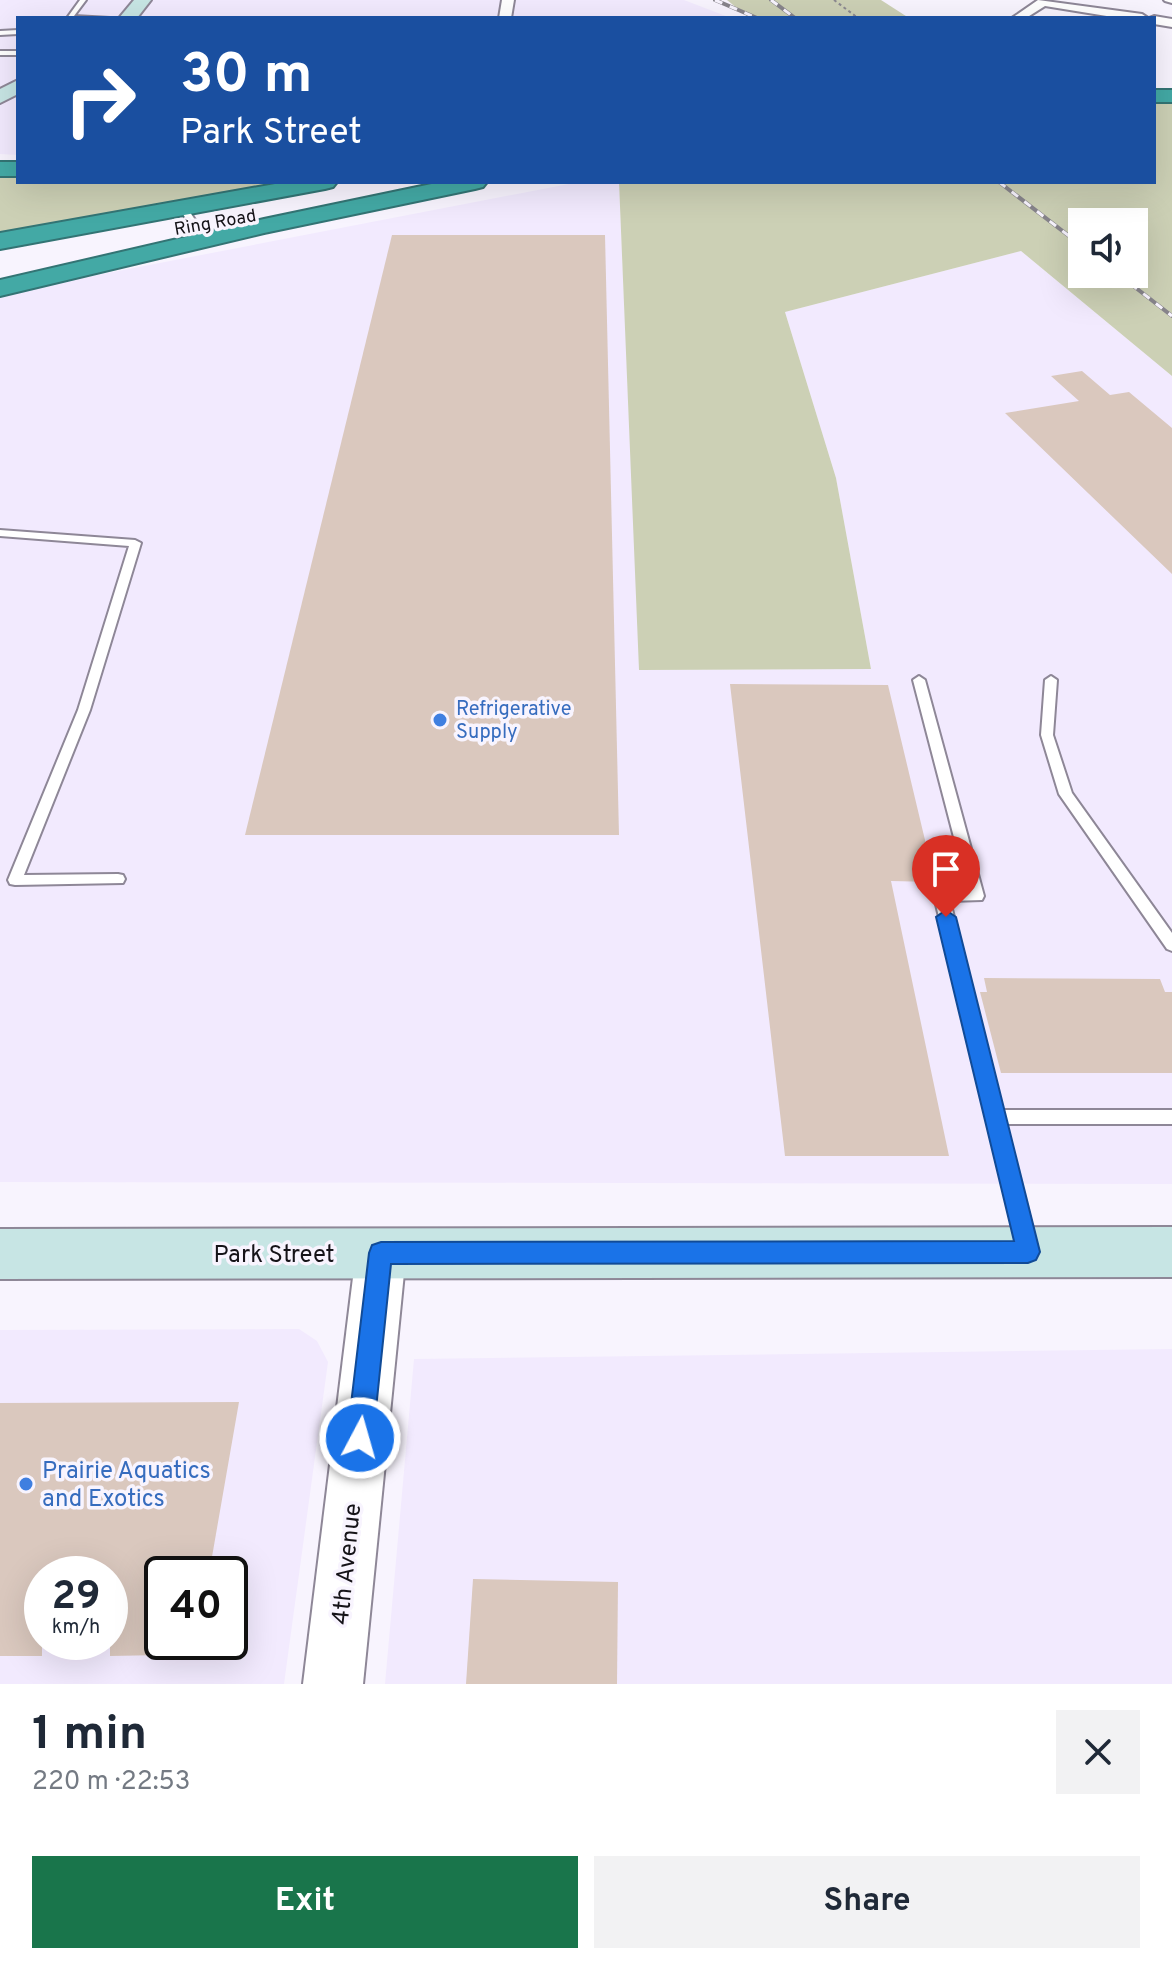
<!DOCTYPE html>
<html lang="en">
<head>
<meta charset="utf-8">
<style>
  body { margin:0; font-family:Overpass,sans-serif; background:#f2f2f3; color:#1f2937; height:100vh; display:flex; flex-direction:column; font-size:30px; white-space:nowrap }
  * { box-sizing:border-box; margin:0 }
  p { font-size:26px; color:#747a83 }
  .icon { flex:none; width:44px; height:44px; fill:none; stroke:currentColor; stroke-width:2; stroke-linecap:round; stroke-linejoin:round }
  .map { position:relative; height:1684px; overflow:hidden }
  .drawer { display:flex; flex-direction:column; background:#fff; flex:1 }
  .drawer>* { flex:none }
  .banner { position:absolute; left:16px; top:16px; width:1140px; height:168px; border-radius:0px; box-shadow:0 8px 32px #0002; background:#1a4fa0; color:#fff; overflow:hidden }
  .fabs { position:absolute; left:1068px; top:208px; display:grid; gap:16px }
  .fabs a { display:grid; place-items:center; width:80px; height:80px; border-radius:0px; background:#fff; box-shadow:0 8px 32px #0002; font-size:40px }
  .speed { position:absolute; left:24px; top:1556px; display:flex; gap:16px; font-size:40px; font-weight:700; text-align:center }
  .speed>* { display:grid; place-content:center; width:104px; height:104px; border-radius:50%; background:#fff; box-shadow:0 8px 32px #0002; line-height:1 }
  .speed small { font-size:20px; font-weight:400 }
  .speed .limit { border:4px solid #111; border-radius:12px; background:#fff; color:#111 }
  .pin { position:absolute; display:grid; place-items:center; width:68px; height:68px; color:#fff; margin:-82px -34px; border-radius:50% 50% 50% 0; rotate:-45deg; box-shadow:0 0 8px #0007 }
  .pin .icon { rotate:45deg }
  .me { position:absolute; width:88px; margin:-44px; rotate:6deg; stroke-linejoin:round; filter:drop-shadow(0 0 6px #0008) }
  .turn { display:flex; align-items:center; gap:28px; height:168px; padding:0 32px; font-size:36px }
  .turn .icon { width:104px; height:104px; stroke-width:2.5 }
  .turn b { display:block; font-size:56px; line-height:68px }
  .round { display:grid; place-items:center; flex:none; width:84px; height:84px; border-radius:0px; background:#f2f2f3 }
  .head { display:flex; align-items:center; justify-content:space-between; height:136px; padding:0 32px }
  h1 { font-size:48px; font-weight:700; line-height:60px }
  .action { display:flex; gap:16px; margin-top:auto; padding:16px 32px }
  .action a { flex:1; height:92px; border-radius:0px; background:#19754b; color:#fff; font-size:32px; font-weight:700; line-height:92px; text-align:center }
  .action a+a { background:#f2f2f3; color:#1f2937 }
  .map>svg:first-child { display:block }
  .built { fill:#f2eafe; fill-rule:evenodd }
  .green { fill:#ccd0b5; fill-rule:evenodd }
  .building { fill:#dac8be }
  .lines { fill:none; stroke-linecap:round; stroke-linejoin:round }
  .service-casing { stroke:#8e8797; stroke-width:4 }
  .minor-casing { stroke:#8e8797; stroke-width:4 }
  .tertiary-casing { stroke:#8e8797; stroke-width:4 }
  .secondary-casing { stroke:#8e8797; stroke-width:4 }
  .motorway-casing { stroke:#337474; stroke-width:4 }
  .path { stroke:#8c8990; stroke-width:2; stroke-dasharray:3 3; stroke-linecap:butt }
  .service { fill:#fff; fill-rule:evenodd }
  .minor { fill:#fff; fill-rule:evenodd }
  .tertiary { fill:#fff; fill-rule:evenodd }
  .secondary { fill:#c7e5e4; fill-rule:evenodd }
  .motorway { fill:#43a9a5; fill-rule:evenodd }
  .rail-casing { stroke:#87848b; stroke-width:4 }
  .rail { stroke:#f8f4fe; stroke-width:3; stroke-dasharray:8; stroke-linecap:butt }
  .route { fill:#1a73e8; stroke:#114b97; stroke-width:2 }
  .shop-dot { fill:#3f7fe0; stroke:#f8f4fe; stroke-width:3 }
  .labels { text-anchor:middle; stroke-width:7; stroke-linejoin:round; paint-order:stroke }
  .far-street-label { font-size:18px; fill:#151318; stroke:#f8f4fe }
  .shop-label { font-size:20px; fill:#366cbe; stroke:#f8f4fe; text-anchor:start }
  .near-street-label { font-size:24px; fill:#151318; stroke:#f8f4fe }
  .near-shop-label { font-size:24px; fill:#366cbe; stroke:#f8f4fe; text-anchor:start }
</style>
</head>
<body>
<div class="map">
<svg width="1172" height="1684" viewBox="0 0 1172 1684">
  <rect width="100%" height="100%" fill="#f8f4fe"/>
  <g class="built">
    <path d="M0,0H684L731,18H18V155L0,154Z"/>
    <path d="M579,182H619L640,670L871,669L836,478L785,312L1021,251L1172,376V1184L0,1182V298L51,284Z"/>
    <path d="M299,1329L317,1341L328,1362L284,1684H0V1330ZM42,1574H110V1642H42ZM162,1574H230V1642H162Z"/>
    <path d="M1172,1349V1684H385L414,1359Z"/>
  </g>
  <g class="green">
    <path d="M727,0H881L909,18H749Z"/>
    <path d="M1172,100V376L1021,251L785,312L836,478L871,669L639,670L619,182H1154V101ZM1082,222H1134V274H1082Z"/>
    <path d="M0,176H18V182H302L0,237Z"/>
  </g>
  <g class="building">
    <path d="M392,235H605L619,835H245Z"/>
    <path d="M1082,371L1110,395L1129,392L1172,428V574L1005,413L1079,401L1051,376Z"/>
    <path d="M730,684L888,685L935,882L891,881L949,1156H785Z"/>
    <path d="M984,978L1160,979L1165,992H1172V1073H1001L980,992H987Z"/>
    <path d="M239,1402L209,1574H162V1655L110,1656V1574H42V1656H0V1403Z"/>
    <path d="M473,1579L618,1582L617,1684H466Z"/>
  </g>
  <g class="lines">
    <g class="service-casing">
      <g id="service">
        <path d="M80,0H86L74,16L110,18H67Z"/>
        <path d="M1164,0H1172V3L1165,1Z"/>
        <path d="M18,30V34L0,35V31Z"/>
        <rect x="0" y="51" width="18" height="4"/>
        <path d="M180,206H186L199,226L198,228H192L179,208Z"/>
        <path d="M0,530L135,540L141,543L90,710L24,875L118,874L123,875L125,879L123,883L15,885L10,884L8,880L78,710L129,546L0,536Z"/>
        <path d="M919,676L925,680L984,896L982,900L950,901L1002,1110H1172V1124H1005L1035,1244L1032,1250L1026,1252L1020,1250L1017,1244L934,896L936,892L968,891L913,680Z"/>
        <path d="M1051,676L1057,680L1053,735L1072,793L1172,933V951L1167,949L1059,794L1041,735L1045,680Z"/>
      </g>
    </g>
    <g class="minor-casing">
      <g id="minor">
        <path d="M502,0H514L511,18H499Z"/>
        <path d="M1038,0L1142,14L1148,18H1119L1045,6L1026,18H1012Z"/>
        <path d="M1154,16L1172,19V27L1154,24V18H1149Z"/>
      </g>
    </g>
    <g class="tertiary-casing">
      <path id="tertiary" d="M381,1230L398,1237L406,1253L363,1684H303L356,1253L364,1237Z"/>
    </g>
    <g class="secondary-casing">
      <g id="secondary">
        <path d="M134,0H151L137,18H119Z"/>
        <path d="M18,80V94L0,103V89Z"/>
        <path d="M1172,1227V1277L0,1279V1229Z"/>
      </g>
    </g>
    <g class="motorway-casing">
      <g id="motorway">
        <rect x="1154" y="90" width="18" height="12"/>
        <rect x="0" y="162" width="18" height="14"/>
        <path d="M286,182H337L333,187L325,189L0,249V233Z"/>
        <path d="M441,182H487L483,187L475,189L264,233L0,296V280L264,219Z"/>
      </g>
    </g>
    <path class="path" d="M834,0L858,18"/>
    <use href="#service" class="service"/>
    <use href="#minor" class="minor"/>
    <use href="#tertiary" class="tertiary"/>
    <use href="#secondary" class="secondary"/>
    <use href="#motorway" class="motorway"/>
    <g class="rail-casing">
      <g id="rail">
        <path d="M715,0L757,18"/>
        <path d="M771,0L795,18"/>
        <path d="M999,182L1082,246"/>
        <path d="M1118,274L1172,316"/>
      </g>
    </g>
    <use href="#rail" class="rail"/>
  </g>
  <path class="route" d="M946,910L956,917L1040,1252L1036,1260L1028,1263L391,1264L373,1438L369,1447L360,1451L351,1447L347,1438L369,1253L372,1245L381,1242L1014,1241L936,917Z"/>
  <g class="shop-dot">
    <circle cx="440" cy="720" r="8"/>
    <circle cx="26" cy="1484" r="8"/>
  </g>
  <g class="labels">
    <g class="far-street-label">
      <text transform="translate(215 222) rotate(-10)" y="6">Ring Road</text>
    </g>
    <g class="shop-label">
      <text x="456" y="715">Refrigerative<tspan x="456" dy="23">Supply</tspan></text>
    </g>
    <g class="near-street-label">
      <text x="274" y="1262">Park Street</text>
      <text transform="translate(346 1564) rotate(-84)" y="8">4th Avenue</text>
    </g>
    <g class="near-shop-label">
      <text x="42" y="1478">Prairie Aquatics<tspan x="42" dy="28">and Exotics</tspan></text>
    </g>
  </g>
</svg>
<div class="fabs">
<a><svg class="icon" aria-label="sound" viewBox="0 0 24 24"><path d="M4 9h4l5-4v14l-5-4H4zM17 9q2 3 0 6"/></svg></a>
</div>
<div class="speed"><div>29<small>km/h</small></div><div class="limit">40</div></div>
<div class="pin" style="left:946px;top:917px;background:#d93025"><svg class="icon" aria-label="arrive" viewBox="0 0 24 24"><path d="M6 21V4h12l-3 4 3 4H6"/></svg></div>
<svg class="me" style="left:360px;top:1438px" viewBox="-20 -20 40 40"><circle r="17" fill="#1a73e8" stroke="#fff" stroke-width="3"/><path d="M0-11L8 9 0 5-8 9z" fill="#fff"/></svg>
<div class="banner">
<div class="turn"><svg class="icon" aria-label="right" viewBox="0 0 24 24"><path d="M7 20v-9h11M14 6l5 5-5 5"/></svg><div><b>30 m</b>Park Street</div></div>
</div>
</div>
<section class="drawer">
<div class="head"><div><h1>1 min</h1><p>220 m · 22:53</p></div><a class="round"><svg class="icon" aria-label="close" viewBox="0 0 24 24"><path d="M6 6l12 12M18 6L6 18"/></svg></a></div>
<div class="action"><a>Exit</a><a>Share</a></div>
</section>
</body>
</html>
